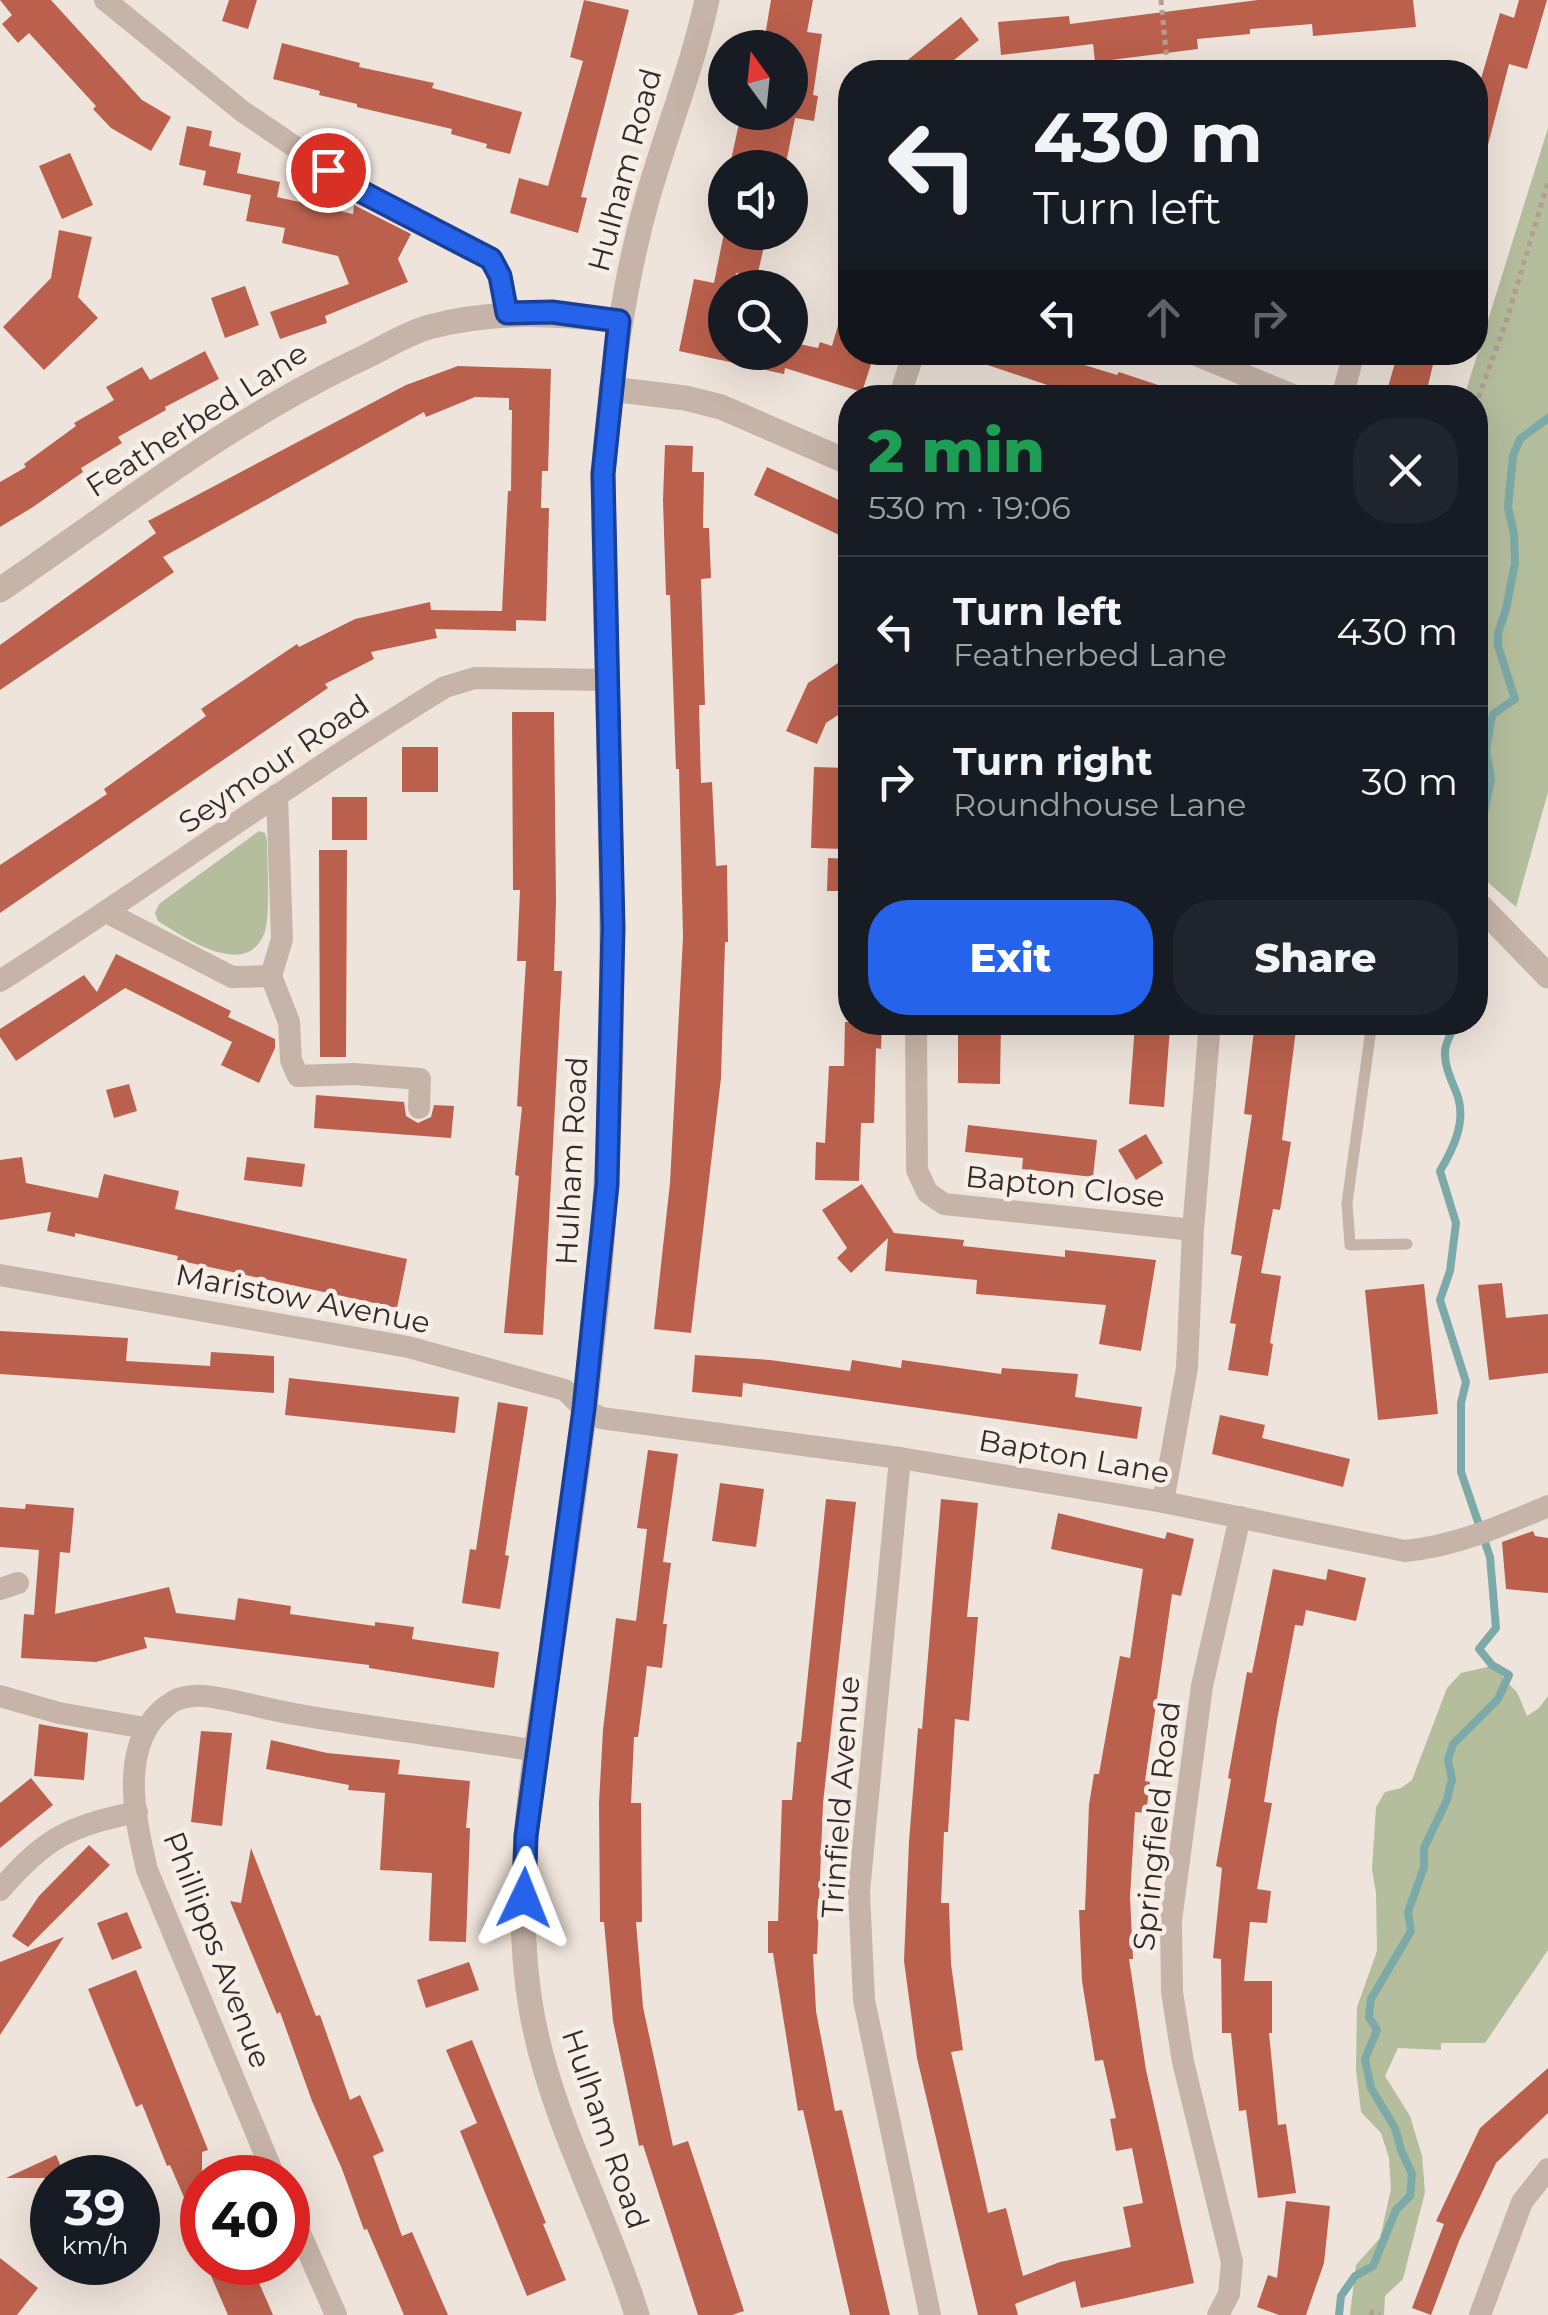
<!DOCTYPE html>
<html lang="en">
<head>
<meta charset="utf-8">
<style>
  body { margin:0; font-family:Montserrat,sans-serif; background:#20242c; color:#f1f3f6; height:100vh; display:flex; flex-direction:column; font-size:38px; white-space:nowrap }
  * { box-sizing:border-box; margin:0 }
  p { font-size:32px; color:#9ea1a6 }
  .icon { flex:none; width:55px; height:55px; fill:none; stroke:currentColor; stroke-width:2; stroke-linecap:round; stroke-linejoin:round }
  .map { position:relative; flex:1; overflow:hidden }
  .sheet { position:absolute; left:838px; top:385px; width:650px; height:650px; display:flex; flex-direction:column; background:#171b24; border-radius:40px; box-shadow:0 10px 40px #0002 }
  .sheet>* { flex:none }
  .guide { position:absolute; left:838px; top:60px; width:650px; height:305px; border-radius:40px; box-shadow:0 10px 40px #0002; background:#171b24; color:#f1f3f6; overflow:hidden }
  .needle { width:65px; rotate:345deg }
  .buttons { position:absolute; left:708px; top:30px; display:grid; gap:20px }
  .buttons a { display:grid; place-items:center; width:100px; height:100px; border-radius:50%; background:#171b24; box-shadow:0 10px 40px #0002; font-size:50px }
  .speed { position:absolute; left:30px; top:2155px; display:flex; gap:20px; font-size:50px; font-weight:700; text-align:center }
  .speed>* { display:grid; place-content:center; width:130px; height:130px; border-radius:50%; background:#171b24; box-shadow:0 10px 40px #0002; line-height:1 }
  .speed small { font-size:25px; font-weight:400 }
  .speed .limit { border:15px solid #d22; background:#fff; color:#111 }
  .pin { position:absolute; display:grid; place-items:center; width:85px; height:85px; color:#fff; margin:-42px; border:5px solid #fff; border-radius:50%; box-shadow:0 2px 10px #0007 }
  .me { position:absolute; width:110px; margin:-55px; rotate:2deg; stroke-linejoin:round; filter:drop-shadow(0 0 8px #0008) }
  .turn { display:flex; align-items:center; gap:35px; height:210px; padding:0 30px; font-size:45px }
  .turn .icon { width:130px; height:130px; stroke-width:2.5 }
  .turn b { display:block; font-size:70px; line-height:85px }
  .lanes { display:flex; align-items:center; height:95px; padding:0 30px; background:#0003; justify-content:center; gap:50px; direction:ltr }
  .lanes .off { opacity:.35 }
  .round { display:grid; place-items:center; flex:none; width:105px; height:105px; border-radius:40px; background:#20242c }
  .overview { display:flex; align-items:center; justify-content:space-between; height:170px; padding:0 30px }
  h1 { font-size:60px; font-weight:800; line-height:75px; color:#1e9e55 }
  .cta { display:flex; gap:20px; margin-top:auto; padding:20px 30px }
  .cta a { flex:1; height:115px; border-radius:40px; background:#2563eb; color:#fff; font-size:40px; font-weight:800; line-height:115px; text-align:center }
  .cta a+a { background:#20242c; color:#f1f3f6 }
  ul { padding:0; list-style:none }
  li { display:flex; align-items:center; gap:30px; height:150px; padding:0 30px; border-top:2px solid #363941 }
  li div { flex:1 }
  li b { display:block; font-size:38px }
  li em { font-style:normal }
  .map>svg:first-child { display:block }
  .green { fill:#b4bd9c }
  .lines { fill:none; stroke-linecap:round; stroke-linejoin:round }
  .stream { stroke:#7caaa8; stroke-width:8 }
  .building { fill:#bb604d }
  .path { stroke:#b29e92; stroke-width:5; stroke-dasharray:5 5; stroke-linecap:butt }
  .service { stroke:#c6b4a8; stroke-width:11 }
  .minor { stroke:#c6b4a8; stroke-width:22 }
  .tertiary { stroke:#c6b4a8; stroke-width:25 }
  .route-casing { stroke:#184099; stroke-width:25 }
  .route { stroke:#2563eb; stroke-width:18 }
  .labels { text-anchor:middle; stroke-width:9; stroke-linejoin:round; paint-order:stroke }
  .street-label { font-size:30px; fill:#342b28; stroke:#f7efe7 }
</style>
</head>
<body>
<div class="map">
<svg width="1548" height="2315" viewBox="0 0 1548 2315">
  <rect width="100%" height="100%" fill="#efe4db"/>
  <g class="green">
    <path d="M1548,128V792L1516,907L1475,871V398L1464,397Z"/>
    <path d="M259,831L265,833L267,841C267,861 271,919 264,934C245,980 184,937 158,921L155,913L159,904Z"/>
    <path d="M1500,1664L1503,1678L1517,1692L1527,1716L1539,1708L1548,1696V1950L1485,2043H1441V2050L1398,2048L1385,2076L1410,2116L1422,2156L1425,2192L1403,2279L1385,2296L1384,2315H1350L1356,2265L1380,2238L1391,2189L1389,2158L1381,2133L1361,2112L1356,2069L1357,2007L1377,1951L1376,1893L1372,1869L1376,1807L1385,1792L1401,1788L1412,1780L1447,1688L1461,1673Z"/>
  </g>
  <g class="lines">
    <g class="stream">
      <path d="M1484,856L1478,843L1491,779L1486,751L1490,725L1493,714L1515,699L1498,646V633L1506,609L1515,563L1514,534L1508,507L1513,456L1520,439L1548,418"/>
      <path d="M1339,2315L1341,2296L1355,2276L1373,2266L1396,2210L1410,2196L1412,2174L1401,2150L1395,2128L1371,2088L1365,2059L1377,2030L1369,2017L1371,1999L1411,1931L1408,1912L1424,1867V1848L1447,1800L1452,1779L1448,1760L1453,1744L1498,1699L1509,1675L1492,1665L1479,1649L1496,1628L1490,1557L1461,1472V1403L1466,1382L1440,1300L1450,1271L1456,1223L1440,1171C1453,1149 1466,1123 1458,1097C1453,1083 1444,1067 1445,1052C1445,1042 1453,1031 1456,1022"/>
    </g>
  </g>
  <g class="building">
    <path d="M0,0H51L142,100L171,117L151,151L111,128L93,109L96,106L29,33L18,43L2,24L12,15Z"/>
    <path d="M229,0H257L248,29L222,21Z"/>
    <path d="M584,0L629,10L581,197L587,198L578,233L510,213L519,178L548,186L583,61L570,57Z"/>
    <path d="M771,0H813L807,32L822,34L813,95L818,96L814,121L795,118L785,168H766L731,160L740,119L761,123L763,112H790V48H763Z"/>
    <path d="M1258,0H1413L1416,27L1313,36L1312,24L1250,29V34L1197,39L1198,49L1095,62L1093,44L1001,55L998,22L1069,16L1070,24Z"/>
    <path d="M1519,0H1547L1527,69L1509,64L1482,168L1475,167V78L1481,79L1500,13L1514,18Z"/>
    <path d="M961,17L979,40L939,72H893Z"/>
    <path d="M282,43L360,63L359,67L434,83L432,88L522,112L510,154L486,148L487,144L451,134L452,129L357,107V104L319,95L320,91L273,79Z"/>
    <path d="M187,126L212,131L209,146L241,153L237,173L280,182L277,197L353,214L354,205L411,234L398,259L408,282L325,316L327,323L280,339L270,312L349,284L338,256L282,243L285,228L246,221L251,195L203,185L206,171L179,165Z"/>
    <path d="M70,153L93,205L62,219L39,166Z"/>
    <path d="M59,230L92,237L78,297L98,318L44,370L3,327L51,278Z"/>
    <path d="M724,233L765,242L757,277L736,273L733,288H725V357L726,352H790V342L818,348L820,342L832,346L845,301L850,302V352L873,358L862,392L785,368L784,374L679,351L694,279L714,283Z"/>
    <path d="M245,286L259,325L225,338L211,298Z"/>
    <path d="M205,351L219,379L165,407L166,410L118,437L122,443L81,468L83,472L33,507L0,527V482L26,467L24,464L76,426L74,423L114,400L106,387L142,367L150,380Z"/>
    <path d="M964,352H1042L1117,375L1119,372L1185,394L1184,398H1086L964,357Z"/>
    <path d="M1398,352H1436L1425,398H1385Z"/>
    <path d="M458,366L551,369L548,471H542L541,508H549L546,621L516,620V631L435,629L437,638L371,652L374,659L325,684L328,688L0,913V865L107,794L104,789L206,716L201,709L297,644L299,647L355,619L430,602L431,610L502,611L508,491H511L512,410H509V398L475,397L426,417L424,412L163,557L174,572L0,690V645L156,533L148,521L406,385Z"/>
    <path d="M665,445L693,446L692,472H704L703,528H709L711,578L701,579L705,705H699L701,783L712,782L716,866L727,865L728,942H725L721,1078L691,1333L654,1329L670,1183L683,937L679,769H676L670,595H666L663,500Z"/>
    <path d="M767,467L850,505V540L754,495Z"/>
    <path d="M850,655V707L826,723L817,744L786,731L808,683Z"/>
    <path d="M512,712H554L556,901L554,971H562L543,1335L504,1333L519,1176L515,1175L522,1107L517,1106L526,961H517L520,890H513Z"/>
    <rect x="402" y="747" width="36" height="45"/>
    <path d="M814,767L847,768L844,849L811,848Z"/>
    <rect x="332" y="797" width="35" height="43"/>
    <path d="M319,850H347L346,1057H320Z"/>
    <path d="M828,858L850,859V891H827Z"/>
    <path d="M116,954L231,1011L228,1017L275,1039V1048L259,1083L221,1065L232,1042L125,988L16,1061L0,1037V1029L84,975L97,992Z"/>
    <path d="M845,1022H882L881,1049L876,1048L874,1123H861L859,1181L815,1180L816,1142L825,1143L829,1066H844Z"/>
    <path d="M958,1022H1001L1000,1084L958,1083Z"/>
    <path d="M1255,1022H1297L1282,1140L1291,1142L1280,1210L1273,1209L1261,1273L1281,1276L1270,1343L1273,1344L1268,1376L1228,1370L1236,1324L1230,1323L1242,1256L1231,1254L1252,1115L1244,1114Z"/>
    <path d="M1135,1025L1170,1028L1164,1107L1129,1104Z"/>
    <path d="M129,1084L137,1111L114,1118L106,1090Z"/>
    <path d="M316,1095L404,1102L406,1116L418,1123L431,1117L434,1105L454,1106L451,1138L314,1128Z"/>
    <path d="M968,1125L1097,1140L1093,1177L1022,1169L1023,1158L965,1152Z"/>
    <path d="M1146,1134L1163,1163L1136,1180L1118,1150Z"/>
    <path d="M22,1157L26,1183L98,1198L104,1174L179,1191L175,1209L407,1259L397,1308L177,1260L178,1256L75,1233V1237L47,1231L51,1212L0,1220V1160Z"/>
    <path d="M247,1157L305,1164L302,1187L244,1180Z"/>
    <path d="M862,1184L894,1233L964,1240L963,1246L1065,1257V1250L1156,1260L1141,1351L1099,1344L1106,1305L976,1294L977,1280L885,1271L888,1238L851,1273L837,1258L847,1248L822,1210Z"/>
    <path d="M1502,1283L1506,1318L1548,1314V1373L1489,1380L1478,1285Z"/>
    <path d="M1424,1284L1438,1414L1378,1420L1365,1290Z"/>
    <path d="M0,1331L128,1338L126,1361L210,1366L211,1352L274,1356V1393L0,1374Z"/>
    <path d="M695,1355L770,1360L850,1371L852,1360L901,1368L902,1360L1001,1374L1002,1368L1078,1374L1075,1397L1142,1407L1137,1439L743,1383L742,1397L692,1392Z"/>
    <path d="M289,1378L459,1397L455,1433L285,1415Z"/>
    <path d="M498,1402L528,1407L505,1555L509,1556L500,1609L462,1603L470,1549L476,1550Z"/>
    <path d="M1220,1415L1265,1425L1262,1438L1350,1459L1343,1487L1212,1454Z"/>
    <path d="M648,1450L678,1454L663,1562L671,1563L663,1624H667L662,1668L647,1666L638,1737H634L631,1803H641L642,1922H636L643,2007L673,2146L688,2141L744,2311L732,2315H698L643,2145L639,2146L613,2021L604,1922H600L599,1803L603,1730L616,1618L636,1621L647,1529L637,1528Z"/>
    <path d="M720,1483L764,1489L756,1547L712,1541Z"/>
    <path d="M826,1499L856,1502L823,1803L817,1954H813L816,2011L835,2111L842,2110L890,2315H850L803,2110L798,2111L773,1953H768V1921H778L782,1800H792L797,1742H801Z"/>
    <path d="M941,1499L978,1503L967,1617H978L969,1721L955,1719L948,1832H944L941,1903H949L951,1964L963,2050L951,2052L988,2213L1006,2208L1023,2276L1060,2262L1131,2247L1123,2207L1143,2203L1132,2148L1116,2151L1110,2119L1116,2118L1103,2060L1095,2061L1082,1981L1079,1910H1085L1089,1805L1094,1774H1099L1120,1656L1130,1658L1143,1569L1051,1549L1058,1513L1165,1539L1167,1532L1194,1539L1181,1596L1172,1594L1145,1781L1150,1782L1146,1813L1135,1812L1130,1897L1133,1959H1129L1146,2070L1194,2283L1081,2308L1075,2281L1015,2304L1018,2315H978L917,2058L904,1961L909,1842L918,1728L922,1729Z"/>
    <path d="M26,1504L74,1508L70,1553L60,1552L55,1614L169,1587L176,1613L235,1620L238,1598L291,1606L290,1614L375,1626V1622L414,1627L412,1639L499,1652L494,1688L369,1668V1665L144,1637L147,1648L96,1662L21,1658L24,1614L34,1615L39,1550L0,1547V1507L25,1509Z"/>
    <path d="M1533,1531L1535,1536L1548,1538V1593L1506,1589L1502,1542Z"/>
    <path d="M1273,1569L1326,1580L1328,1569L1366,1578L1356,1621L1306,1610L1303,1626L1295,1625L1277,1720L1264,1802L1272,1803L1257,1889L1271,1891L1267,1923L1250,1922L1244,1981H1272V2033H1269L1278,2125L1286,2124L1296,2193L1258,2198L1246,2110L1239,2111L1231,2033H1222L1221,1959L1213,1958L1222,1868L1216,1866L1231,1779L1228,1778L1247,1672L1252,1673Z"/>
    <path d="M39,1724L88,1733L84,1780L34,1776Z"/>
    <path d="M201,1731L232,1733L222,1826L191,1822Z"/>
    <path d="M271,1740L327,1753L400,1760L398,1774L470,1781L466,1828H470L466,1942L429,1941L432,1873L380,1870L385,1793L348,1790L349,1785L266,1769Z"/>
    <path d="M31,1778L53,1805L0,1848V1803Z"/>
    <path d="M89,1845L110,1865L28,1947L12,1936L39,1896Z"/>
    <path d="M251,1848L316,2016L320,2015L350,2100L360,2095L384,2151L373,2156L402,2236L412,2232L448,2315H404L367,2229L364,2230L342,2169L312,2101L280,2012L277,2014L230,1901L241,1903Z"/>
    <path d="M127,1912L142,1948L112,1960L97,1923Z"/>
    <path d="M64,1937L0,2035V1962Z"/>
    <path d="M469,1962L479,1990L426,2008L417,1980Z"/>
    <path d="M136,1970L208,2150L202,2152V2239L170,2165L167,2166L142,2104L136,2107L88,1989Z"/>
    <path d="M472,2040L546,2223L543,2224L566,2280L527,2296L460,2131L477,2123L446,2050Z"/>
    <path d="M1548,2068V2113L1496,2163L1459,2241L1431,2315L1412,2308L1444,2224L1436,2221L1480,2128Z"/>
    <path d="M56,2155L66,2178H6Z"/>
    <path d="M1286,2201L1330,2206L1324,2263L1306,2315H1279L1257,2307L1268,2275L1277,2278Z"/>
    <path d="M0,2258L38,2288L17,2315H0Z"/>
    <path d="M205,2262H250L273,2315H228Z"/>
  </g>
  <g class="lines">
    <g class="path">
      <path d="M1161,0L1168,72"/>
      <path d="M1475,407L1508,316L1548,182"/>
      <path d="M1371,2315L1372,2312L1380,2315"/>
    </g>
    <path class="service" d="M1372,1022L1347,1203L1350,1245L1407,1244"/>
    <g class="minor">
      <path d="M105,0L242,111L357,189L491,259L500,276L507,313"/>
      <path d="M1189,352L1300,398"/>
      <path d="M899,398L914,352"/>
      <path d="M1342,398L1354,352"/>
      <path d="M108,913L232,977L271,976L282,939L277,795"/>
      <path d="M271,976L289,1022L291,1060L298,1076L354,1074L420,1079L419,1108"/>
      <path d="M0,981C150,885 293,780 445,687L475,678L607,680"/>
      <path d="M916,1022L917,1170L927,1192L944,1204L1193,1230"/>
      <path d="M0,1275L408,1347L565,1390L584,1409L601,1418L900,1458L1163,1502L1405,1551C1456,1546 1501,1526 1548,1506"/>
      <path d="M900,1458L859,1892L864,2000L930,2315"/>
      <path d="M1163,1502L1187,1368L1193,1230L1210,1022"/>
      <path d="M0,1589L18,1583"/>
      <path d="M0,1696L59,1713L145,1728"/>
      <path d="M0,1890C46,1837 69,1826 137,1812"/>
      <path d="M275,2178L147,1870C135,1818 117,1742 168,1705C178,1697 191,1695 204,1696C234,1699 264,1709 294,1714C375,1728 457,1738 538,1751"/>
      <path d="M288,2206L336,2315"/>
      <path d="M1218,2315L1229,2294L1232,2262L1183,2062L1172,1992L1171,1921L1202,1686L1240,1517"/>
      <path d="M1480,2315L1522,2202L1548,2169"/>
    </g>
    <g class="tertiary">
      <path d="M611,389L685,398L721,407L850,463"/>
      <path d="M0,590C120,508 235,417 367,356C387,346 408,333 429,327C494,310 553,313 619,321"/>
      <path d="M1475,901L1548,976"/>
      <path d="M637,2315C606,2214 551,2119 532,2014C509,1888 535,1758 554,1633C571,1519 587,1403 598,1289C624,1018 606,745 603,474C611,380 622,290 647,200C666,133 692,68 707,0"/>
    </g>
  </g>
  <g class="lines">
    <g class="route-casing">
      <path id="route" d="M328,170L358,190L491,259L500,276L507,313L552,312L619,321L603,474L613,928L607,1185L584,1409L526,1836L524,1898"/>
    </g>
    <use href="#route" class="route"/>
  </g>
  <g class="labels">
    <g class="street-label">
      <text transform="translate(625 170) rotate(-75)" y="10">Hulham Road</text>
      <text transform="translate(197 420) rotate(-33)" y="10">Featherbed Lane</text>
      <text transform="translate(274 764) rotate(-34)" y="10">Seymour Road</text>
      <text transform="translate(572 1161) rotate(-87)" y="10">Hulham Road</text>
      <text transform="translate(1065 1187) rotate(6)" y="10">Bapton Close</text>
      <text transform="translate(303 1299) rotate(11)" y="10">Maristow Avenue</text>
      <text transform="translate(1074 1457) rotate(10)" y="10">Bapton Lane</text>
      <text transform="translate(841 1797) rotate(-86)" y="10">Trinfield Avenue</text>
      <text transform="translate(1157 1826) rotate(-84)" y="10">Springfield Road</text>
      <text transform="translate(217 1950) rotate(69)" y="10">Phillipps Avenue</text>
      <text transform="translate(605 2129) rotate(71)" y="10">Hulham Road</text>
    </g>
  </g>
</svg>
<div class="buttons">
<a><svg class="needle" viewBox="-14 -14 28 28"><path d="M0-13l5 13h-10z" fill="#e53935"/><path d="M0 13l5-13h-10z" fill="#9ea1a6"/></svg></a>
<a><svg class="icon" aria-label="sound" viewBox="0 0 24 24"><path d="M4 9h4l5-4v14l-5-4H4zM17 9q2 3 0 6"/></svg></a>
<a><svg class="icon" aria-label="search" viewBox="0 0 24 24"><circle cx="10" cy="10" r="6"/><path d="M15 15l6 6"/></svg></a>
</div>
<div class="speed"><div>39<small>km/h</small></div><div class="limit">40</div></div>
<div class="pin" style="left:328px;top:170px;background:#d93025"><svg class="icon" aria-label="arrive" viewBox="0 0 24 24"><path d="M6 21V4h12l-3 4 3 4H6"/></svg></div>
<svg class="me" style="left:524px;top:1898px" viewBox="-20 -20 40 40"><path d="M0-17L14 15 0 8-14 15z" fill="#2563eb" stroke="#fff" stroke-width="4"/></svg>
<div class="guide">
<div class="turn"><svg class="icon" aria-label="left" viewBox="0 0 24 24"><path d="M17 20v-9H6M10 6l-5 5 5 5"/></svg><div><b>430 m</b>Turn left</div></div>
<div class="lanes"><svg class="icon" aria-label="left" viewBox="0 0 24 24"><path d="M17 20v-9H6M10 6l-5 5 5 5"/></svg><svg class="icon off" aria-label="ahead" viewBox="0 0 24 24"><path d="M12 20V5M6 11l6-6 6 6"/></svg><svg class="icon off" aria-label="right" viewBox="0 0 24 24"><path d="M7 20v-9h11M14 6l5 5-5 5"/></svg></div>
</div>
<section class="sheet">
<div class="overview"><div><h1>2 min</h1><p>530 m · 19:06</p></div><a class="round"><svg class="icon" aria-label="close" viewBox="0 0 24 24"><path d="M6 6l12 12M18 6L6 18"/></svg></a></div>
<ul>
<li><svg class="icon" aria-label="left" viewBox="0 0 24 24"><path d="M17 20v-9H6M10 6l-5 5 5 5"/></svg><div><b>Turn left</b><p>Featherbed Lane</p></div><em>430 m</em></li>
<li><svg class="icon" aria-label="right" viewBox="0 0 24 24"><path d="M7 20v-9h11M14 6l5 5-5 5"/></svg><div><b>Turn right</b><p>Roundhouse Lane</p></div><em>30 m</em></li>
</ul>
<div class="cta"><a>Exit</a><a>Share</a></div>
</section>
</div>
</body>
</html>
